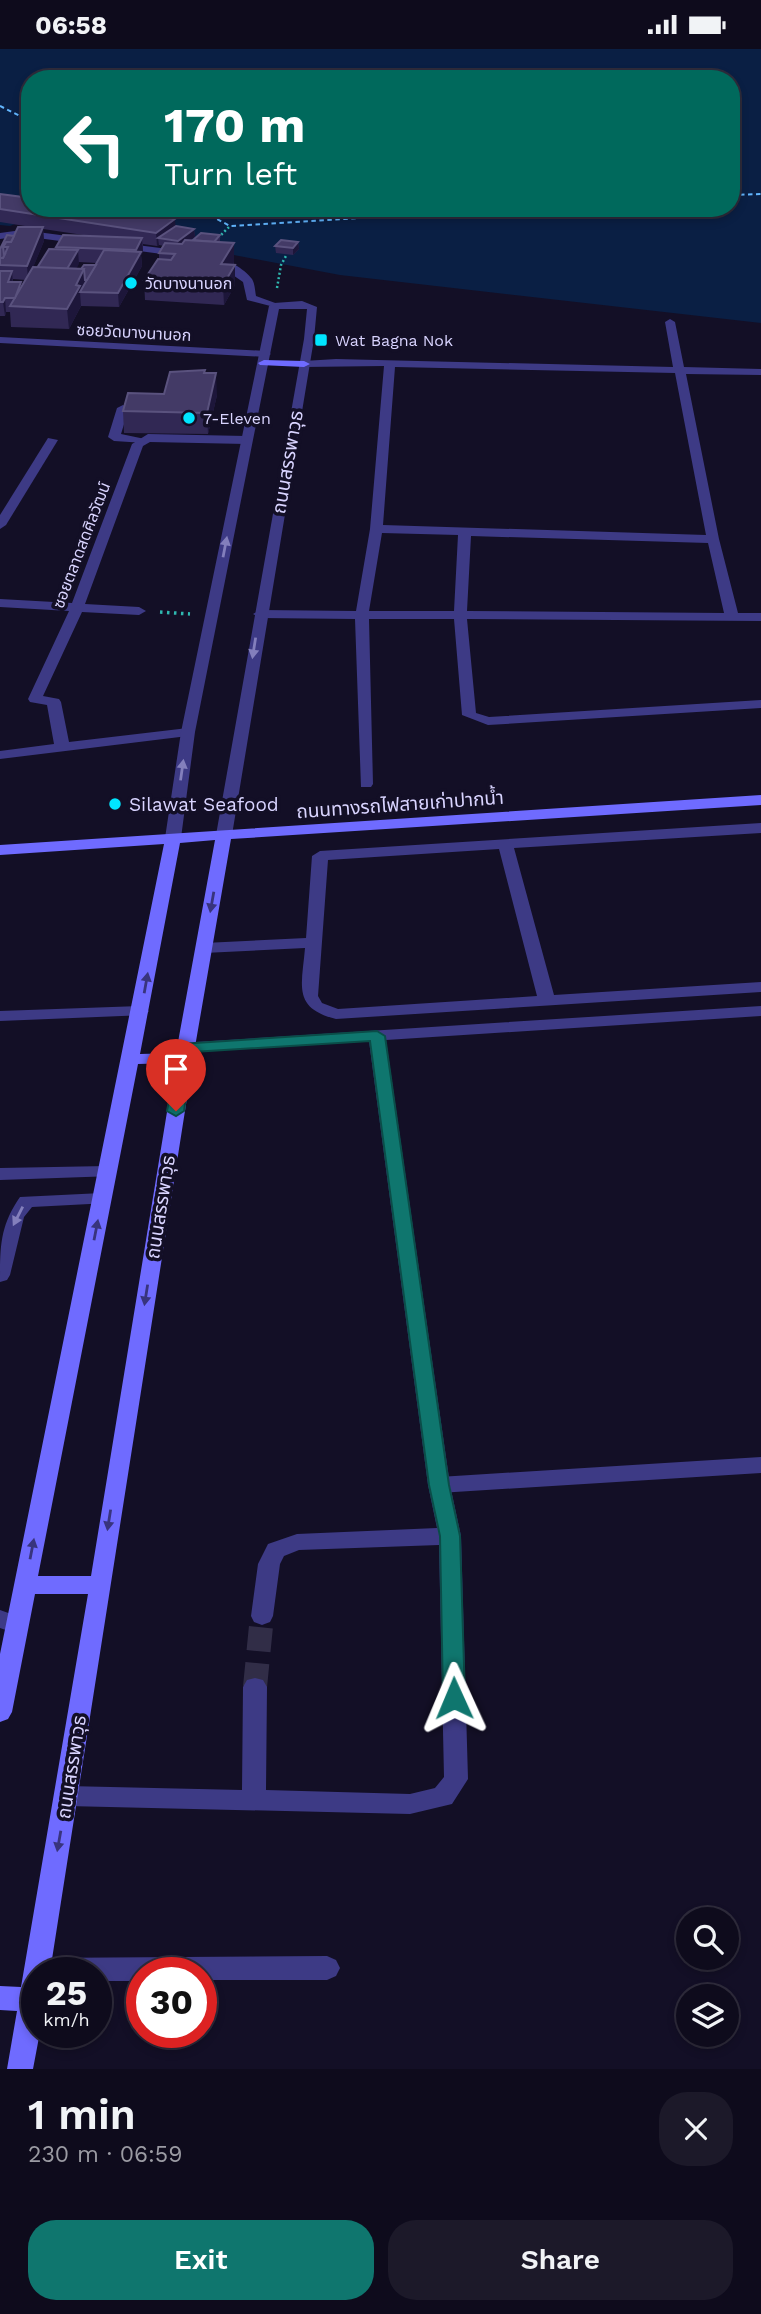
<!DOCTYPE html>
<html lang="en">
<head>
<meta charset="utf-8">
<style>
  body { margin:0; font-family:"Work Sans","Noto Sans Thai",sans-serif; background:#1c1929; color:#f1f3f6; height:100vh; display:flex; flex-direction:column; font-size:26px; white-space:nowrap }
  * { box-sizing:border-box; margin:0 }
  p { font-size:23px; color:#9b9ba3 }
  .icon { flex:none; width:38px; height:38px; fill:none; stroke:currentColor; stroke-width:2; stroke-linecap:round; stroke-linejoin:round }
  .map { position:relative; height:2020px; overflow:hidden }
  .drawer { display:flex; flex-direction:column; background:#0e0b1c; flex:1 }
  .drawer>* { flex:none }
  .top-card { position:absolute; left:21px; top:21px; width:719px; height:147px; border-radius:28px; box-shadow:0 4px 10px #0003,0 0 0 2px #2e2b3b; background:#00695c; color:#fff; overflow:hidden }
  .buttons { position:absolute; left:676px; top:1858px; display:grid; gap:14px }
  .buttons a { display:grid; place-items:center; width:63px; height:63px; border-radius:50%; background:#0e0b1c; box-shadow:0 4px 10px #0003,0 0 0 2px #2e2b3b; font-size:35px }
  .speed { position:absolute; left:21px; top:1908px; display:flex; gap:14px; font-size:35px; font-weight:700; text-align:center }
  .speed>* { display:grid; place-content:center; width:91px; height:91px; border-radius:50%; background:#0e0b1c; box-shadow:0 4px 10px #0003,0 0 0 2px #2e2b3b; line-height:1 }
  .speed small { font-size:18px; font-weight:400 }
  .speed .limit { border:10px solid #d22; background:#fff; color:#111 }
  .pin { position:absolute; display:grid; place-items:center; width:60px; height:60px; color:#fff; margin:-72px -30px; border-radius:50% 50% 50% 0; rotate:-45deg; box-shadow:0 0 7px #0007 }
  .pin .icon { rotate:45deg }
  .me { position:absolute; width:77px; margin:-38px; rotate:359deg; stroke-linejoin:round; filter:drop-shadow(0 0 5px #0008) }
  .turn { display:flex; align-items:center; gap:24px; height:147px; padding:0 28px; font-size:32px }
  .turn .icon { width:91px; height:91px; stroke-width:2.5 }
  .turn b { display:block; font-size:49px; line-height:60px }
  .round { display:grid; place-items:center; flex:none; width:74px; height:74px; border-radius:28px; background:#1c1929 }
  .headline { display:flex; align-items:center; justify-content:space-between; height:119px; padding:0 28px }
  h1 { font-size:42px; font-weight:600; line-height:52px }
  .button { display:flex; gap:14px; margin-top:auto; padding:14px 28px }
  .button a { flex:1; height:80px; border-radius:28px; background:#0f766e; color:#fff; font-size:28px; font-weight:600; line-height:80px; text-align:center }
  .button a+a { background:#1c1929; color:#f1f3f6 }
  .status { display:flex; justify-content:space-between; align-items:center; height:49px; padding:0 35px; background:#0e0b1c; direction:ltr }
  .status svg { height:19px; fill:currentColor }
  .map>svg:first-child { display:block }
  .water { fill:#0a1f44; fill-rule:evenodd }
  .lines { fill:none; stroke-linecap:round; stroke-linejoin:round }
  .ferry { stroke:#62b6ff; stroke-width:2; stroke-dasharray:4.5 3.5; stroke-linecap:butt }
  .minor-tunnel { stroke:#312d47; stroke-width:24; stroke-dasharray:24 12; stroke-linecap:butt }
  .path-far1 { stroke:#2fb8b0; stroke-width:2.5; stroke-dasharray:2 2.5; stroke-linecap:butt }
  .path { stroke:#2fb8b0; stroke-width:3.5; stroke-dasharray:2.5 4.5; stroke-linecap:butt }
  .service { fill:#3d3a85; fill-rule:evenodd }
  .minor { fill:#3d3a85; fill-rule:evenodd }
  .tertiary { fill:#3d3a85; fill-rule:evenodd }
  .secondary { fill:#6f6bff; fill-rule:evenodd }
  .wall { fill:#312854; fill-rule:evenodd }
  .shaded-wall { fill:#1d163a }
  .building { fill:#433a66; stroke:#5a527e; stroke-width:2 }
  .oneway { fill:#837fbc }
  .oneway2 { fill:#38347d }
  .route { fill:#0f766e; stroke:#0a4d48; stroke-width:2 }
  .poi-dot { fill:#00e5ff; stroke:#130f26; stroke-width:2.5 }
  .labels { text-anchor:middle; stroke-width:7; stroke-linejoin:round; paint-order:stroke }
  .far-poi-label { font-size:16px; fill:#d9d4ff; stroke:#130f26; text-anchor:start }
  .far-street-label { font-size:16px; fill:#d9d4ff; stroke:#130f26 }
  .street-label { font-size:19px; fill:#d9d4ff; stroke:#130f26 }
  .poi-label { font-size:19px; fill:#d9d4ff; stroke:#130f26; text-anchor:start }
</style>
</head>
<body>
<div class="status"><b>06:58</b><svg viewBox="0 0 49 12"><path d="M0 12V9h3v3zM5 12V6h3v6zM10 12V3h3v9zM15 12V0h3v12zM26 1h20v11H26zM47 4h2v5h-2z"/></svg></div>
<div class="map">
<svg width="761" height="2020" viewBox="0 0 761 2020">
  <rect width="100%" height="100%" fill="#130f26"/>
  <path class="water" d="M0,0H761V274L340,226L32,168L10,177L0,176ZM30,30H732V159H30Z"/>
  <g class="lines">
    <g class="ferry">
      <path d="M0,57L30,72"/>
      <path d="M732,146L761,145"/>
      <path d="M196,159L230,177L521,159"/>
    </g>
    <path class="minor-tunnel" d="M255,1638L262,1567"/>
    <g class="path-far1">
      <path d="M218,189L230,177"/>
      <path d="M277,239L281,216L287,205"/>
    </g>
    <path class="path" d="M160,563L190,565"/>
    <g class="service">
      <path d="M22,181L83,189L88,192L83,195L22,187L0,190V184Z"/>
      <path d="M121,194L184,202L189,205L184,208L117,199L116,197Z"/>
      <path d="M211,207C222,206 245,220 252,230C255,235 255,242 256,247L278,255V259L247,251L243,233L211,211Z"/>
      <path d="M670,270L675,273L684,318L761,320V326L686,325L719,490L738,564H761V572L467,570L476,664L489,668L761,651V659L488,676L462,666L454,570H369L373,735L371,738H361L355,570L260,569L253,565L260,561L356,562L370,480L384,317L304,318L298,315L304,312L336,310L673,318L665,273ZM395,318L675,324L706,486L383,476ZM382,484L458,486L454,562H369ZM471,487L708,494L724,564L467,562Z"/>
      <path d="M123,356L129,359L121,385L145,390V394L114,392L108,388L117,359Z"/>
      <path d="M761,774V784L514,799L554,946L761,933V943L336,970C292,959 302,936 305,899L204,904L196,899L204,894L306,889L312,807L320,802ZM499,800L537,947L338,960L322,954L318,947L328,811Z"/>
      <path d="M102,1144L109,1146L111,1150L109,1154L32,1158L24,1168L10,1226L7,1231L0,1233C0,1197 0,1177 20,1148Z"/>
      <path d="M761,1408V1424L439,1444L431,1442L428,1436L431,1430L439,1428Z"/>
      <path d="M0,1561L25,1570L28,1576L25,1582L17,1585L0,1579Z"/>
      <path d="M327,1907L336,1911L340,1919L336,1927L327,1931H201V1923H142V1932H96V1923H37V1932L28,1929L24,1921L28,1913L37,1909Z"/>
    </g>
    <g class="minor">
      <path d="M0,288L266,302L271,305L266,308L0,294Z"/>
      <path d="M148,385L246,387L252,391L246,395L150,393L143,397L85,555L139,558L146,562L139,566L82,563L43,647L59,650L61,653L69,693L188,679L195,683L188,687L0,710V702L54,695L47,656L30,653L28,650L69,562L0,558V550L72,554L132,395Z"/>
      <path d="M48,389L58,391L6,476L0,480V466Z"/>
      <path d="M140,957L149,962L146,966L0,972V962Z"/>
      <path d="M761,957V967L386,991L450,1436L461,1487L468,1730L452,1755L410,1765L67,1757L58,1754L55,1747L58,1740L67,1737L242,1741L243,1638L247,1631L255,1629L263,1631L267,1638L266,1741L410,1745L435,1739L444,1728L439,1496L299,1501L284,1507L280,1515L273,1567L270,1573L262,1576L254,1573L251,1567L258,1515L268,1495L297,1485L437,1479L428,1436L369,992L186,1003L180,1002L177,998L180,994Z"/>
      <path d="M107,1117L114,1119L116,1123L114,1127L0,1131V1119Z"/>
    </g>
    <path class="tertiary" d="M302,252L317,258L314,290L232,786L224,791L216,786L304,290L307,260H279L195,683L181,789L173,794L165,789L181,683L269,257L274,254Z"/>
    <g class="secondary">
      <path d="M264,311L304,312L310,315L304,318L260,316L258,314Z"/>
      <path d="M761,746V756L231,790L195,998L50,1923H37V1983H40L33,2020H7L17,1962L0,1961V1937L21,1938L88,1545H35L12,1663L8,1670L0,1673V1605L164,795L0,806V796ZM215,791L176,1004L140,1005L180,794ZM175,1014L91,1527H38L138,1015Z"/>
    </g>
  </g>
  <g class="wall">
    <path d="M0,145L194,180L195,188L190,191L220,186V193L234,213L233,216H235V236L224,256L145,251L144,231L159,210V204L164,197L159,196L157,197L143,195V203L141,206L142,217L119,258L81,257L69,280L11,278L10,263H6L5,267H0V200L14,187L31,178L0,173ZM43,180L90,187L56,198V200L37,219L33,218L44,192ZM79,213L97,214L96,216L81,220H76ZM13,230L26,231L21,238L13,233Z"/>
    <path d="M298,193L299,200L293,206L276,204L275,197Z"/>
    <path d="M205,321V324L217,346L208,385L124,384L123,362L164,345Z"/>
  </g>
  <g class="shaded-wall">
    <path d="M175,170L176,184L158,189L159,196L157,197L156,184Z"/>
    <path d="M43,178L44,192L28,231L27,217Z"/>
    <path d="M194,180L195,188L178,199V192Z"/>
    <path d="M142,189L143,203L141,206L142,217L119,258L118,244L136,211V201Z"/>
    <path d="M298,193L299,200L293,206V199Z"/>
    <path d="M234,194V213L221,235V215Z"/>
    <path d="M78,201L79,215L65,240L64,225Z"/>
    <path d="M235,216V236L224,256L223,236Z"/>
    <path d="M84,220L86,240L80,243L81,257L69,280L67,260L76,236Z"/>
    <path d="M12,222L13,236L8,233Z"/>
    <path d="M5,249L6,263L5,267L3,253Z"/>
    <path d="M216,324L217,346L208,385L207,364Z"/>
  </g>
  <g class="building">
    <path d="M0,145L30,149V159H99L175,170L156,184L0,160Z"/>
    <path d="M176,177L194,180L178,192L158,189Z"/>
    <path d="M18,178H43L27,217L0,216V209H3L8,198H3L6,193H11Z"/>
    <path d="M201,184L220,186L214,193L193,191Z"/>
    <path d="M7,186L14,187L11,193H6L3,198L4,205H5L3,209H0V200Z"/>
    <path d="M63,186L142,189L136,201L56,198Z"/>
    <path d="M185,191L234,194L221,215L235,216L223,236L144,231L158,210L171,211L175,205L159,204L165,194L182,195Z"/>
    <path d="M281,191L298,193L293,199L275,197Z"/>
    <path d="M49,200L78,201L67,220L37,219Z"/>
    <path d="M104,201L141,203L118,244L80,243Z"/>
    <path d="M84,216H96L87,231H85L84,220H81Z"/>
    <path d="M33,218L84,220L76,236L80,237L67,260L10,257Z"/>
    <path d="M0,222H12L8,233H21L15,249H5L3,253H0Z"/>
    <path d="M205,321L204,324H216L207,364L123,362L128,344L164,345L170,323Z"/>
  </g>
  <defs><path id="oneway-solid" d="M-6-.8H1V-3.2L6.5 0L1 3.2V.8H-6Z" transform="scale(1.75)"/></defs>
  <g class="oneway">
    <use href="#oneway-solid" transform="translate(225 498) rotate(-79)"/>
    <use href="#oneway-solid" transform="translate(254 599) rotate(99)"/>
    <use href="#oneway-solid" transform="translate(182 721) rotate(-82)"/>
    <use href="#oneway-solid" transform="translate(18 1167) rotate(117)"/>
  </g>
  <g class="oneway2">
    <use href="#oneway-solid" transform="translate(212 853) rotate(100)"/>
    <use href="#oneway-solid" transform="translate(146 934) rotate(-80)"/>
    <use href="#oneway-solid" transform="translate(96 1181) rotate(-79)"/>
    <use href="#oneway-solid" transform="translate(146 1246) rotate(99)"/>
    <use href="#oneway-solid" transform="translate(109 1471) rotate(99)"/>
    <use href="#oneway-solid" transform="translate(32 1500) rotate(-79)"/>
    <use href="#oneway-solid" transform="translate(59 1792) rotate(100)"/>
  </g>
  <path class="route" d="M377,982L385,987L449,1436L460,1487L465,1649L461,1655L454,1658L446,1655L443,1649L440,1487L429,1436L370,992L193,1003L184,1062L176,1067L167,1062L180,995Z"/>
  <g class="poi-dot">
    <circle cx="131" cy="234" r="7"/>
    <rect x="314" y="284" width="14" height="14" rx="3.5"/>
    <circle cx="189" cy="369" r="7"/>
    <circle cx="115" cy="755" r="7"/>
  </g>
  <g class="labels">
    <g class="far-poi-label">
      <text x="145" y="240">วัดบางนานอก</text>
      <text x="335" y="297">Wat Bagna Nok</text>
      <text x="203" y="375">7-Eleven</text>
    </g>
    <g class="far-street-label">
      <text transform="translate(134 283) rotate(3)" y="6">ซอยวัดบางนานอก</text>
      <text transform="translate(81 496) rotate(-69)" y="6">ซอยตลาดสดศิลวัฒน์</text>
    </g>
    <g class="street-label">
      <text transform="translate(287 413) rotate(-80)" y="7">ถนนสรรพาวุธ</text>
      <text transform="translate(400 755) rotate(-4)" y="7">ถนนทางรถไฟสายเก่าปากน้ำ</text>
      <text transform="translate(160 1158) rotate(-81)" y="7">ถนนสรรพาวุธ</text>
      <text transform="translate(71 1718) rotate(-81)" y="7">ถนนสรรพาวุธ</text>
    </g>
    <g class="poi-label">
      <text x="129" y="762">Silawat Seafood</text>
    </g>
  </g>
</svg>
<div class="buttons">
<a><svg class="icon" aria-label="search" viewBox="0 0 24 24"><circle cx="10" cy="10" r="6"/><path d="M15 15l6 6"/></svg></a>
<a><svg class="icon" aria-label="layers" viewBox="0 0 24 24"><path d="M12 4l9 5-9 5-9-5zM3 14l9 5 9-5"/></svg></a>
</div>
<div class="speed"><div>25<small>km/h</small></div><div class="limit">30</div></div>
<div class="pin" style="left:176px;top:1062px;background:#d93025"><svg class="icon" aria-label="arrive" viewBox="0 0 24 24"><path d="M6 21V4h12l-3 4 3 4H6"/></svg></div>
<svg class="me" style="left:454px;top:1649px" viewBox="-20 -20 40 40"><path d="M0-17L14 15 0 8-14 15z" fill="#0f766e" stroke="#fff" stroke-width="4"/></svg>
<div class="top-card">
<div class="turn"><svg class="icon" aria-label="left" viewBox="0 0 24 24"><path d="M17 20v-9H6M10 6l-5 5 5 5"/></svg><div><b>170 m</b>Turn left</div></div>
</div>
</div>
<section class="drawer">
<div class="headline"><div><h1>1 min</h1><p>230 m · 06:59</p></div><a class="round"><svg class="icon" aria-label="close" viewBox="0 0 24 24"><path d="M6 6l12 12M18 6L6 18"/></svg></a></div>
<div class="button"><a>Exit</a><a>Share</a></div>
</section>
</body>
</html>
